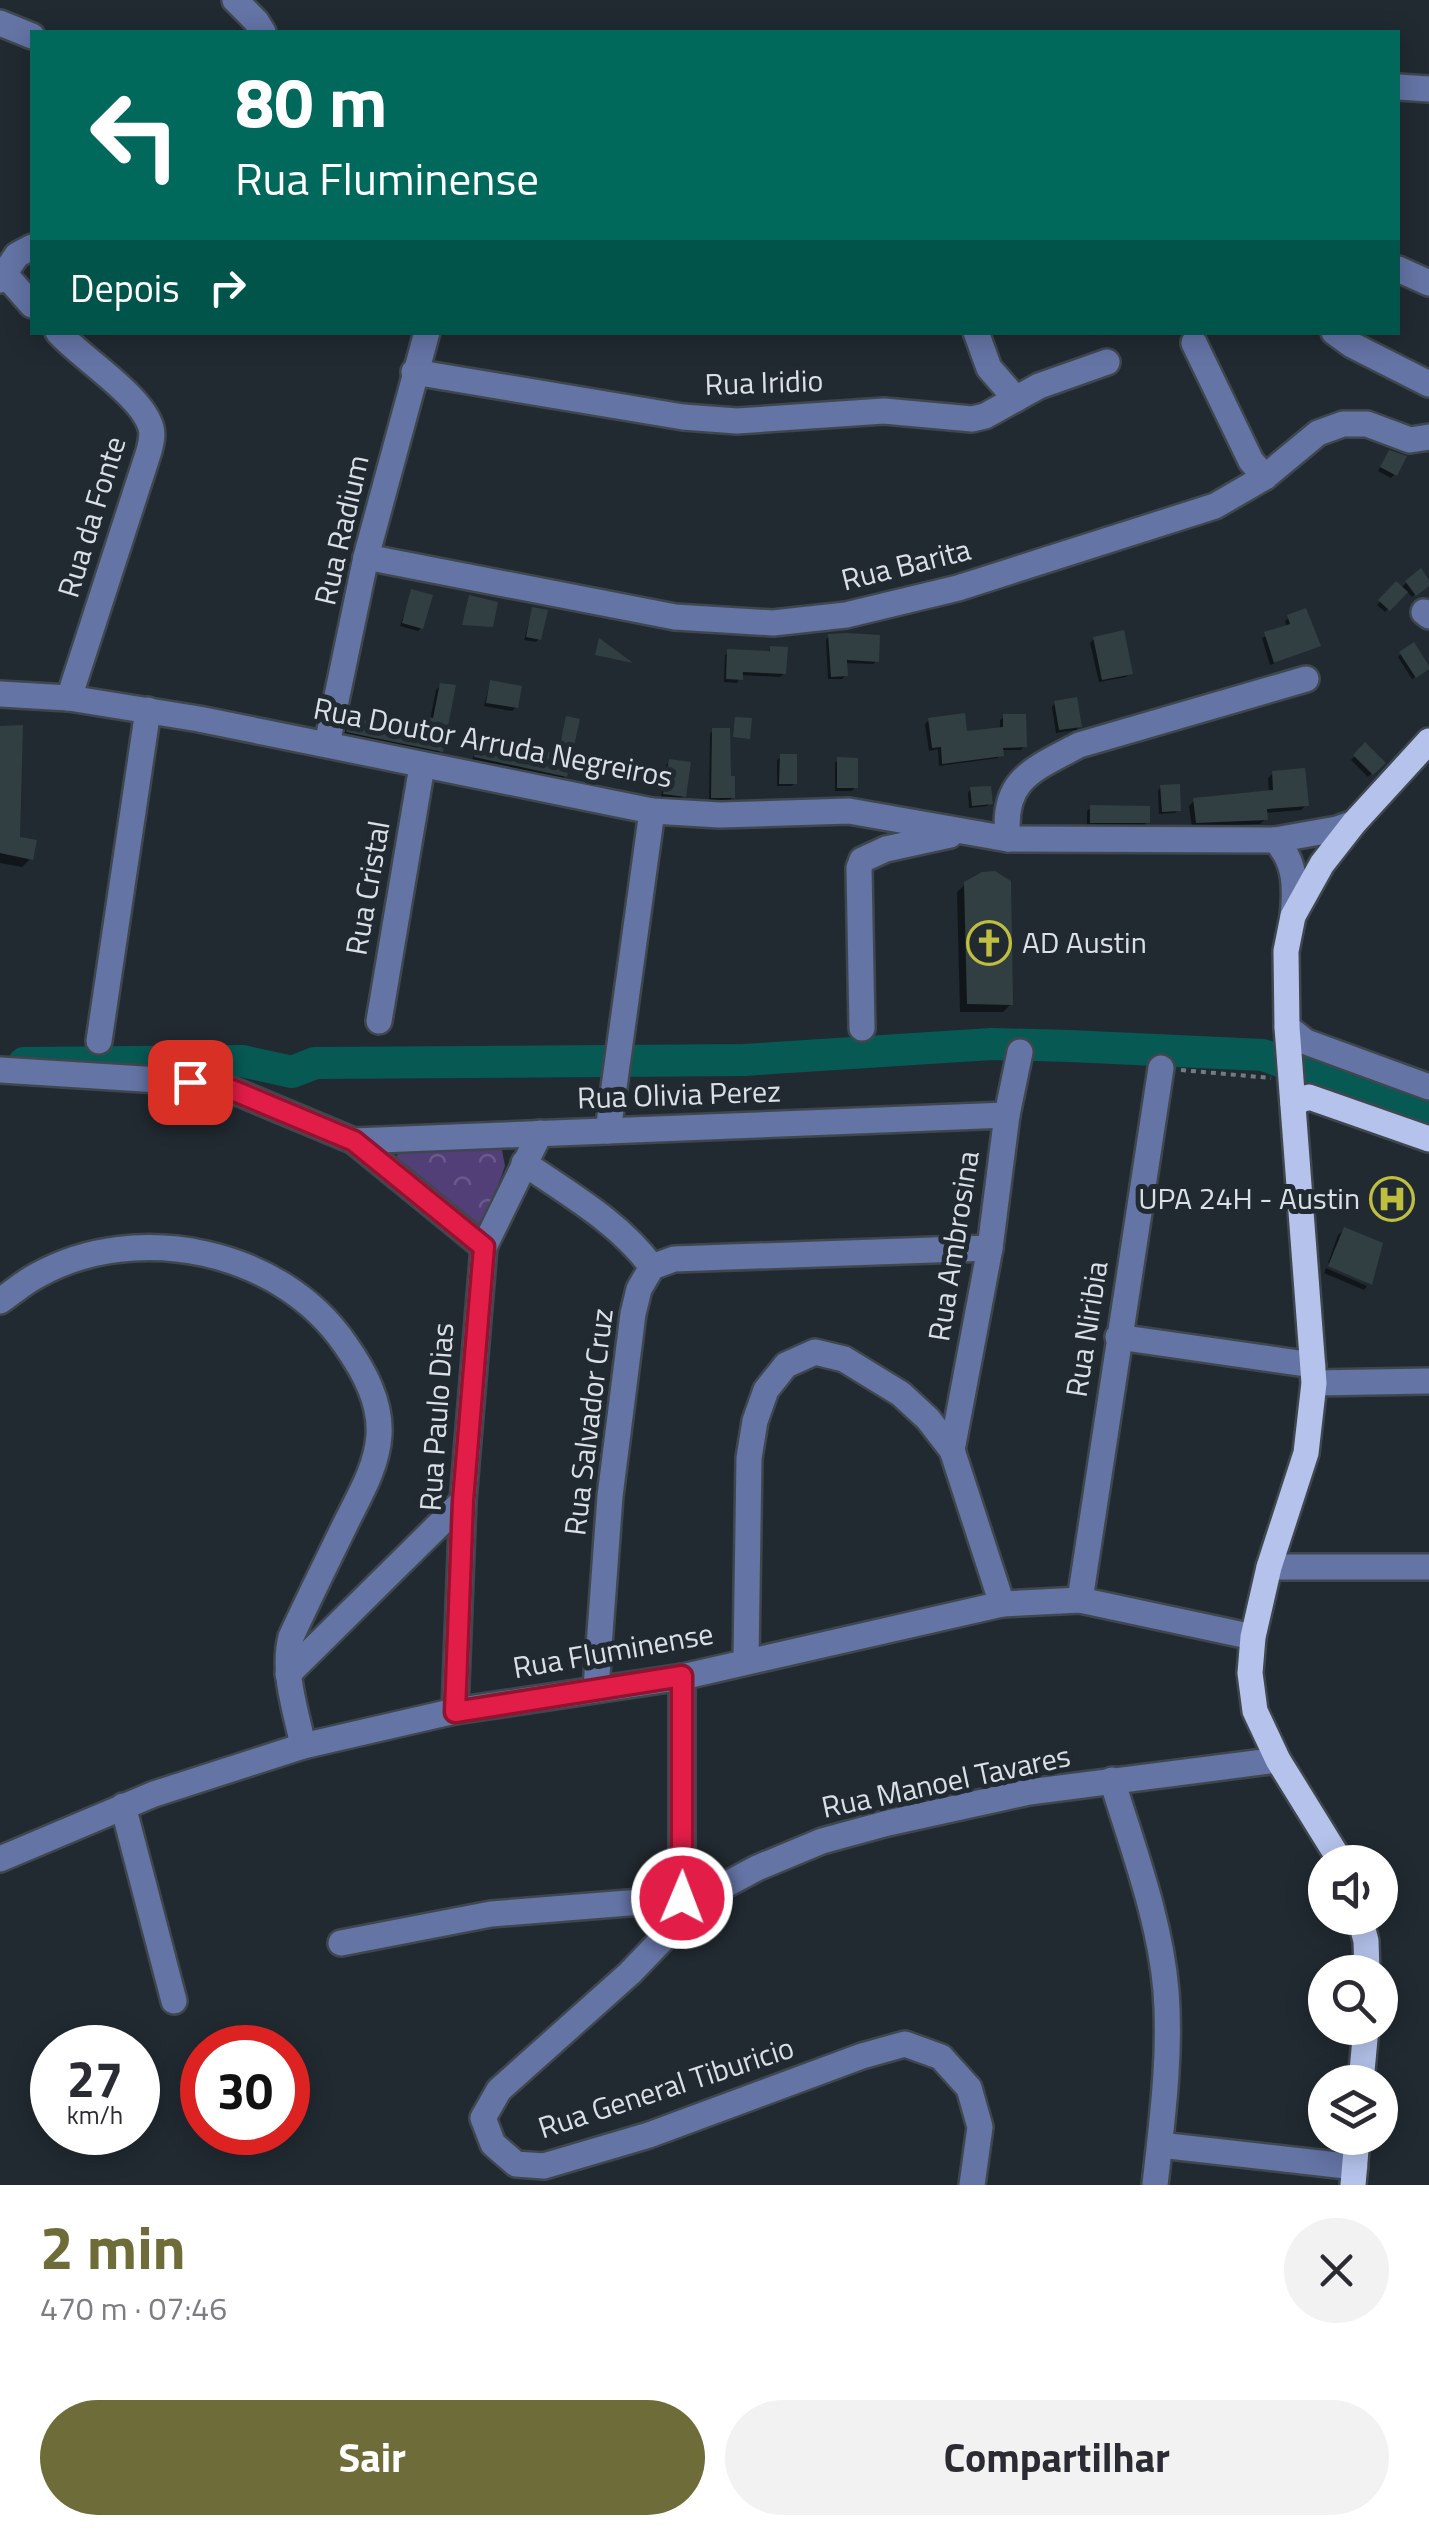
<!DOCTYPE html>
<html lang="pt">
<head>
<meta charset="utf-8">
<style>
  body { margin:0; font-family:"Titillium Web",sans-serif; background:#f2f2f3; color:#2b2b33; height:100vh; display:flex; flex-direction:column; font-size:38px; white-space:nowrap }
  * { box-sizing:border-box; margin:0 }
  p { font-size:32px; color:#7c7c81 }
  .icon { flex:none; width:55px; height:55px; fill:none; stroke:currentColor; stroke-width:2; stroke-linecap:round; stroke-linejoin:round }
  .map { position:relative; height:2185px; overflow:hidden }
  .panel { display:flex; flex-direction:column; background:#fff; flex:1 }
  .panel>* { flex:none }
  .guide { position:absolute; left:30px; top:30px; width:1370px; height:305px; border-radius:0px; box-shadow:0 5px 25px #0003; background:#00695c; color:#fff; overflow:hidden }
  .tools { position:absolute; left:1308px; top:1845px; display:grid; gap:20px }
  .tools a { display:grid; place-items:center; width:90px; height:90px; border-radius:50%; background:#fff; box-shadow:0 5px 25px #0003; font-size:50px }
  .speed { position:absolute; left:30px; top:2025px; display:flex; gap:20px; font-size:50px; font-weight:700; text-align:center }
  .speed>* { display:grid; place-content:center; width:130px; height:130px; border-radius:50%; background:#fff; box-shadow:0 5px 25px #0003; line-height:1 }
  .speed small { font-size:25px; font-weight:400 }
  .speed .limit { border:15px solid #d22; background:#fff; color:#111 }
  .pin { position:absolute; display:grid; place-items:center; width:85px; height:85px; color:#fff; margin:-42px; border-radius:20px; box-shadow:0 5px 15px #0006 }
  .me { position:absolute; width:110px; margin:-55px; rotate:1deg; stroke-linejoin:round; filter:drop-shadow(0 0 8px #0008) }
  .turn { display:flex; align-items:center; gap:35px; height:210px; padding:0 40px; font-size:45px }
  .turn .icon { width:130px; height:130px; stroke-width:2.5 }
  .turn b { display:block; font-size:70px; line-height:85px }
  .then { display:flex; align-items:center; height:95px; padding:0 40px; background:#0003; gap:20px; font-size:38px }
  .round { display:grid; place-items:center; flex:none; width:105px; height:105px; border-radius:52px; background:#f2f2f3 }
  .overview { display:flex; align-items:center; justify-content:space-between; height:170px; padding:0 40px }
  h1 { font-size:60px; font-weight:700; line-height:75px; color:#6e6d39 }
  .button { display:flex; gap:20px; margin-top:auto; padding:20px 40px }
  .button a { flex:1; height:115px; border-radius:60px; background:#6e6d39; color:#fff; font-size:40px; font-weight:700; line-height:115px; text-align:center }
  .button a+a { background:#f2f2f3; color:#2b2b33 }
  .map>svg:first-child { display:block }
  .park { fill:url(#park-crowns) }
  .shadow { fill:#0007 }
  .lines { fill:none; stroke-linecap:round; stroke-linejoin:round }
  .river { stroke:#075954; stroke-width:32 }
  .building { fill:#313f42 }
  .minor-casing { stroke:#3f474e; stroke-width:30 }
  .major-casing { stroke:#3f474e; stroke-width:30 }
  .path { stroke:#737b81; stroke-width:4; stroke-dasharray:5 5; stroke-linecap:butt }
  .minor { stroke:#6474a5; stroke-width:25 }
  .major { stroke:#b5c3ec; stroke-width:25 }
  .route-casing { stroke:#92132f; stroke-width:25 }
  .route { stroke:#e11d48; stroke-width:18 }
  .labels { text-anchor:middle; stroke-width:10; stroke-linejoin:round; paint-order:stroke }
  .street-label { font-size:30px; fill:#dae0e5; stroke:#212a31 }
  .poi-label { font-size:30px; fill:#dae0e5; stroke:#212a31; text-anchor:start }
</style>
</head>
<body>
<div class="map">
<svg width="1429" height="2185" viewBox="0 0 1429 2185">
  <defs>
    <pattern id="park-crowns" width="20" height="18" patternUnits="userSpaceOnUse" patternTransform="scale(2.5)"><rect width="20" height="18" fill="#523f78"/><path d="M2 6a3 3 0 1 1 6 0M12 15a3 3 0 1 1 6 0" fill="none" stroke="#6a5a8b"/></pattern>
  </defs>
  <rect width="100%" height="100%" fill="#212a31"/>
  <path class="park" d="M492,1143L502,1150L505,1166L485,1222L478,1226L400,1176C394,1163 393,1157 404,1147Z"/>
  <g class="shadow">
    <path d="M1386,456L1395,474L1391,478L1378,471Z"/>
    <path d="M1406,583H1429L1412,597L1406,590L1385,612L1377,605L1397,584L1401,588Z"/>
    <path d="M412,592L421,628L418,631L400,626Z"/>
    <path d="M533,609L539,639L536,642L524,640Z"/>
    <path d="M1289,618L1318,646L1270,665L1262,638L1287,627L1285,621Z"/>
    <path d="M829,636L877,661L873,664L845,663L846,675L842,679H828L826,640Z"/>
    <path d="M1094,639L1130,673L1126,677L1099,682L1090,643Z"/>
    <path d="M771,648L784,673L780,677L741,675L737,683L724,682L725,655L728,652H768Z"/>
    <path d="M1401,654L1424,671L1412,679L1398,657Z"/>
    <path d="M490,683L516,707L512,711L484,706Z"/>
    <path d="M441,685V750L436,755L343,737L345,724L350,719L374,725L379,720L416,728L422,718L430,720L436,690Z"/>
    <path d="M1055,703L1079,726L1076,730L1056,733L1052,707Z"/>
    <path d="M1004,717L1024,746L1021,750H1001L998,758L939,766L938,749L929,751L925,724L929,720L965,733L1000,730V720Z"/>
    <path d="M567,718L565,776L562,779L472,760L479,740L556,757Z"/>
    <path d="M0,728L18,839L31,858L22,867L0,863Z"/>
    <path d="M713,730L733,797L729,801H709L710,734Z"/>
    <path d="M1365,746L1382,763L1368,777L1351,760Z"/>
    <path d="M781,757L795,783L791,786H777V760Z"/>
    <path d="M838,760L855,787L852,791H835V763Z"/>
    <path d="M670,761L684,796L680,799L661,797L666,765Z"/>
    <path d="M1273,773L1306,805L1301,810L1265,813L1266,819L1260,824L1192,827L1189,806L1194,801L1269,793L1268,778Z"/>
    <path d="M1161,787L1179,810L1175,813L1159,814L1158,791Z"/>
    <path d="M971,789L990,803L987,806L969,808L968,793Z"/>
    <path d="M1091,808L1147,822L1144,826H1087V811Z"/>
    <path d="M966,884L1011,1004L1003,1012H960L957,892Z"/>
    <path d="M1344,1230L1380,1244L1369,1284L1328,1263L1338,1235Z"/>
    <path d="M1326,1268L1367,1286L1364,1290L1324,1273Z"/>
  </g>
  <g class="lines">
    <path class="river" d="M24,1063L242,1061L292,1072L315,1063L744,1060L992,1044L1070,1046L1263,1055L1429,1114"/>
  </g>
  <g class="building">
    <path d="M1389,450L1407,456L1397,476L1380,467Z"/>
    <path d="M1421,568L1429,580V586L1416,596L1405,581Z"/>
    <path d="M1396,581L1408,592L1390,611L1378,600Z"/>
    <path d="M411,589L433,595L423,629L402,623Z"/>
    <path d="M469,595L498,602L493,627L462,625Z"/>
    <path d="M532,607L548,610L541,640L526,637Z"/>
    <path d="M1306,608L1321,646L1274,663L1264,632L1290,624L1287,615Z"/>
    <path d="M1124,630L1133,674L1102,680L1093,637Z"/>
    <path d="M846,633L880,635L879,662L847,660L848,676L831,677L828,634Z"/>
    <path d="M599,638L633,663L595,655Z"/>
    <path d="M1414,642L1429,666V669L1416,678L1399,652Z"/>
    <path d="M770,646L788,647L786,674L743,672V680L726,679L727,649L770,651Z"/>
    <path d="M490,680L522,686L518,708L486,703Z"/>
    <path d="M440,683L456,685L443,752L346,732L349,717L377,723L379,717L419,726L421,715L433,718Z"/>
    <path d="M1077,697L1082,727L1059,730L1054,701Z"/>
    <path d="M965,713L967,731L1003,727V714H1026L1027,747L1003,748L1004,756L942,764L941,747L932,748L928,718Z"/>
    <path d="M566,716L580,719L567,777L474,757L478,738L558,754Z"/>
    <path d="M735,717L752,718L750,739L733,737Z"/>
    <path d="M23,725L20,837L37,840L33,860L0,853V726Z"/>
    <path d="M712,728H730L731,776H735V798H711Z"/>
    <path d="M1365,742L1386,763L1373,775L1353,755Z"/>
    <path d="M780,754H797V784H779Z"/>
    <path d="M837,757L858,758V788H837Z"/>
    <path d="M669,759L691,762L686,797L663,794Z"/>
    <path d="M1305,768L1309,806L1267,809L1268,820L1196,823L1193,798L1273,790L1272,771Z"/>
    <path d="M1180,784L1181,811L1162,812L1160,785Z"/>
    <path d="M991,786L993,804L972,806L970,787Z"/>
    <path d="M1090,805L1150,806V823H1090Z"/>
    <path d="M995,871L1011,881L1013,1005L967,1004L964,882L982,872Z"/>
    <path d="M1344,1227L1383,1243L1372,1285L1328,1266Z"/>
  </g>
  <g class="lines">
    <g class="minor-casing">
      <g id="minor">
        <path d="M235,0L256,21L263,32"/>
        <path d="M0,23L32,36"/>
        <path d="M1398,87L1429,89"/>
        <path d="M1398,269L1429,283"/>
        <path d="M3,272L32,305"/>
        <path d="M0,280L17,255L32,247"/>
        <path d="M58,332C81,358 143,396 151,428C153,435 151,443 149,451L69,698"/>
        <path d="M976,332L989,368L1016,399"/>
        <path d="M1334,332L1352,345L1429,384"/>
        <path d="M1194,343L1251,461L1265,477"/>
        <path d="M414,372L683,417L737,421L884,411L972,419L985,416L1039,386L1107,362"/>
        <path d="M366,557L675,617L773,623L846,615L958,588L1215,506L1265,477L1318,433L1343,424H1367L1410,440L1429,437"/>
        <path d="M1424,612L1429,616"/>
        <path d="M0,694L69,698L199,719L652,811L720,815L849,811L1008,839L1275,840L1337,829L1354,823"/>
        <path d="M327,744L366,557L427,332"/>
        <path d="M1008,839C1001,780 1032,770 1079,745L1306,679"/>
        <path d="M1275,840C1296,861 1296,888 1293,916"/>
        <path d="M379,1021L422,766"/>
        <path d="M1287,1027L1306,1042L1429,1087"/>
        <path d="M862,1028L859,868L862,860L886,849L950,835"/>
        <path d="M99,1041L148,710"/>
        <path d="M0,1070L191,1082L232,1090L354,1141L484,1247"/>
        <path d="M608,1131L652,811"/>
        <path d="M354,1141L1007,1115"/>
        <path d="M524,1163C570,1195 619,1222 652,1267"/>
        <path d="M0,1301C12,1293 24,1282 38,1275C137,1220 281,1250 345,1344C364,1371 381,1402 379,1435C377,1468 358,1498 344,1527C326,1564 308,1600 291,1637C282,1673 296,1710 303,1746"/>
        <path d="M1118,1337L1313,1365"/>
        <path d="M1314,1383L1429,1381"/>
        <path d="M952,1450L990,1248L1007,1115L1020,1052"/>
        <path d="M1269,1567H1429"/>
        <path d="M1080,1600L1161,1068"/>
        <path d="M746,1660L749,1458L755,1421L766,1390L786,1365L815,1352L844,1359L901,1394L928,1419L952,1450L1002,1604"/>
        <path d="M288,1674L463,1501"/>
        <path d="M596,1688L610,1496L633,1314L639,1289L652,1267L674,1259L990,1248"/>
        <path d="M455,1711L463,1501L484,1247L540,1133"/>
        <path d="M1112,1780C1133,1849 1160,1919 1166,1991C1171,2055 1162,2121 1155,2185"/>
        <path d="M123,1806L174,2001"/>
        <path d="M0,1859L154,1794L303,1746L455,1711L682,1677L1002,1604L1080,1600L1253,1637"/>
        <path d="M703,1897L630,1973L499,2090L483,2118L493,2144L516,2164L544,2166L649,2135L862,2056L905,2044L941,2057L969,2088L980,2127L972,2185"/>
        <path d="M682,1898V1677"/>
        <path d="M341,1943L491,1914L703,1897L757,1868L822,1841L888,1823L1029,1792L1278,1760"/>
        <path d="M1160,2145L1355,2167"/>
      </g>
    </g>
    <g class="major-casing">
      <g id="major">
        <path d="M1293,1103L1309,1097L1429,1139"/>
        <path d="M1341,1862L1278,1760L1255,1711L1250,1673L1253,1637L1269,1567L1306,1453L1314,1383L1287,1027L1286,951L1293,916L1322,864L1354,823L1429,741"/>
        <path d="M1360,1918L1366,1941L1367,1972"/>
        <path d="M1361,2082L1366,2028"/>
        <path d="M1353,2185L1357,2138"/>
      </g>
    </g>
    <path class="path" d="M1181,1070L1271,1078"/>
    <use href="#minor" class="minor"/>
    <use href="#major" class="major"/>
  </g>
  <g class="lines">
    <g class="route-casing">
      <path id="route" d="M190,1082L232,1090L354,1141L484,1247L463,1501L455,1712L682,1676V1898"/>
    </g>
    <use href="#route" class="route"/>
  </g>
  <defs>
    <g id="church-ring" transform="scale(2.25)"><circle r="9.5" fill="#212a31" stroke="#c0be40" stroke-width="1.5"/><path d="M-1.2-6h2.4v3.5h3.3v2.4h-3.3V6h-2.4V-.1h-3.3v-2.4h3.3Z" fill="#c0be40"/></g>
    <g id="hospital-ring" transform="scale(2.25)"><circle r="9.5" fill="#212a31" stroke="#c0be40" stroke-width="1.5"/><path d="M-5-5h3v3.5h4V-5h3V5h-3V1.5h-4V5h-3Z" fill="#c0be40"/></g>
  </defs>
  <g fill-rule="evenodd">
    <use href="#church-ring" x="989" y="943"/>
    <use href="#hospital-ring" x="1392" y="1199"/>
  </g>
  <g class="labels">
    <g class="street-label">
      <text transform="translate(764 383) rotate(-2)" y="10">Rua Iridio</text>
      <text transform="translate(92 517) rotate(-73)" y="10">Rua da Fonte</text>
      <text transform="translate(342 530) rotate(-77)" y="10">Rua Radium</text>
      <text transform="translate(906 565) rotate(-14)" y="10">Rua Barita</text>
      <text transform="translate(493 743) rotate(11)" y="10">Rua Doutor Arruda Negreiros</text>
      <text transform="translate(368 888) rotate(-80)" y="10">Rua Cristal</text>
      <text transform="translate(679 1095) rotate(-2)" y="10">Rua Olivia Perez</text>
      <text transform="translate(954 1246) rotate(-81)" y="10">Rua Ambrosina</text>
      <text transform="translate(1087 1329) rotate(-81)" y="10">Rua Niribia</text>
      <text transform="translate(437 1417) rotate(-86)" y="10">Rua Paulo Dias</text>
      <text transform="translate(589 1422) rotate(-83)" y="10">Rua Salvador Cruz</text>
      <text transform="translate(613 1651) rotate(-10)" y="10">Rua Fluminense</text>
      <text transform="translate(946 1782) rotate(-12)" y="10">Rua Manoel Tavares</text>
      <text transform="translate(666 2088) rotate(-18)" y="10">Rua General Tiburicio</text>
    </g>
    <g class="poi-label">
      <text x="1022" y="953">AD Austin</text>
      <text x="1360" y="1209" text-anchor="end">UPA 24H - Austin</text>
    </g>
  </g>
</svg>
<div class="tools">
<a><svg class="icon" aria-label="sound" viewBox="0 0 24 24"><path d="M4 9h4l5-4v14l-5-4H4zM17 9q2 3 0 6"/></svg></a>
<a><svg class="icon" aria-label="search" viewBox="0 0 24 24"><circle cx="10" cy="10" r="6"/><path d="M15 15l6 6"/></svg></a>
<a><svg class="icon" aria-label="layers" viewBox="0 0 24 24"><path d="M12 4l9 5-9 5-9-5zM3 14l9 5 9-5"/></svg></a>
</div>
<div class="speed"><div>27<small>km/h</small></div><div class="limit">30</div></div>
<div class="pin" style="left:190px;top:1082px;background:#d93025"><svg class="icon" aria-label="arrive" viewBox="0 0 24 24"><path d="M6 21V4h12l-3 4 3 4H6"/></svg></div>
<svg class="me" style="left:682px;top:1898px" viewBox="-20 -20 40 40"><circle r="17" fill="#e11d48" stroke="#fff" stroke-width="3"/><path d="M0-11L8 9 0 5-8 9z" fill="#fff"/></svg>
<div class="guide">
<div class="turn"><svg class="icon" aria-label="left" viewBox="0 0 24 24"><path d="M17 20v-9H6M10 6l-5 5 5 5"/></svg><div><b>80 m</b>Rua Fluminense</div></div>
<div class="then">Depois<svg class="icon" aria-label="right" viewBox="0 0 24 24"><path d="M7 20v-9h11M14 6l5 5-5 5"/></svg></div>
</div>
</div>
<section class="panel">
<div class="overview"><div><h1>2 min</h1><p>470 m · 07:46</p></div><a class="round"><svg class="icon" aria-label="close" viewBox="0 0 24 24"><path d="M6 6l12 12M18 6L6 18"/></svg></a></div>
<div class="button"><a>Sair</a><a>Compartilhar</a></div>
</section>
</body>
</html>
